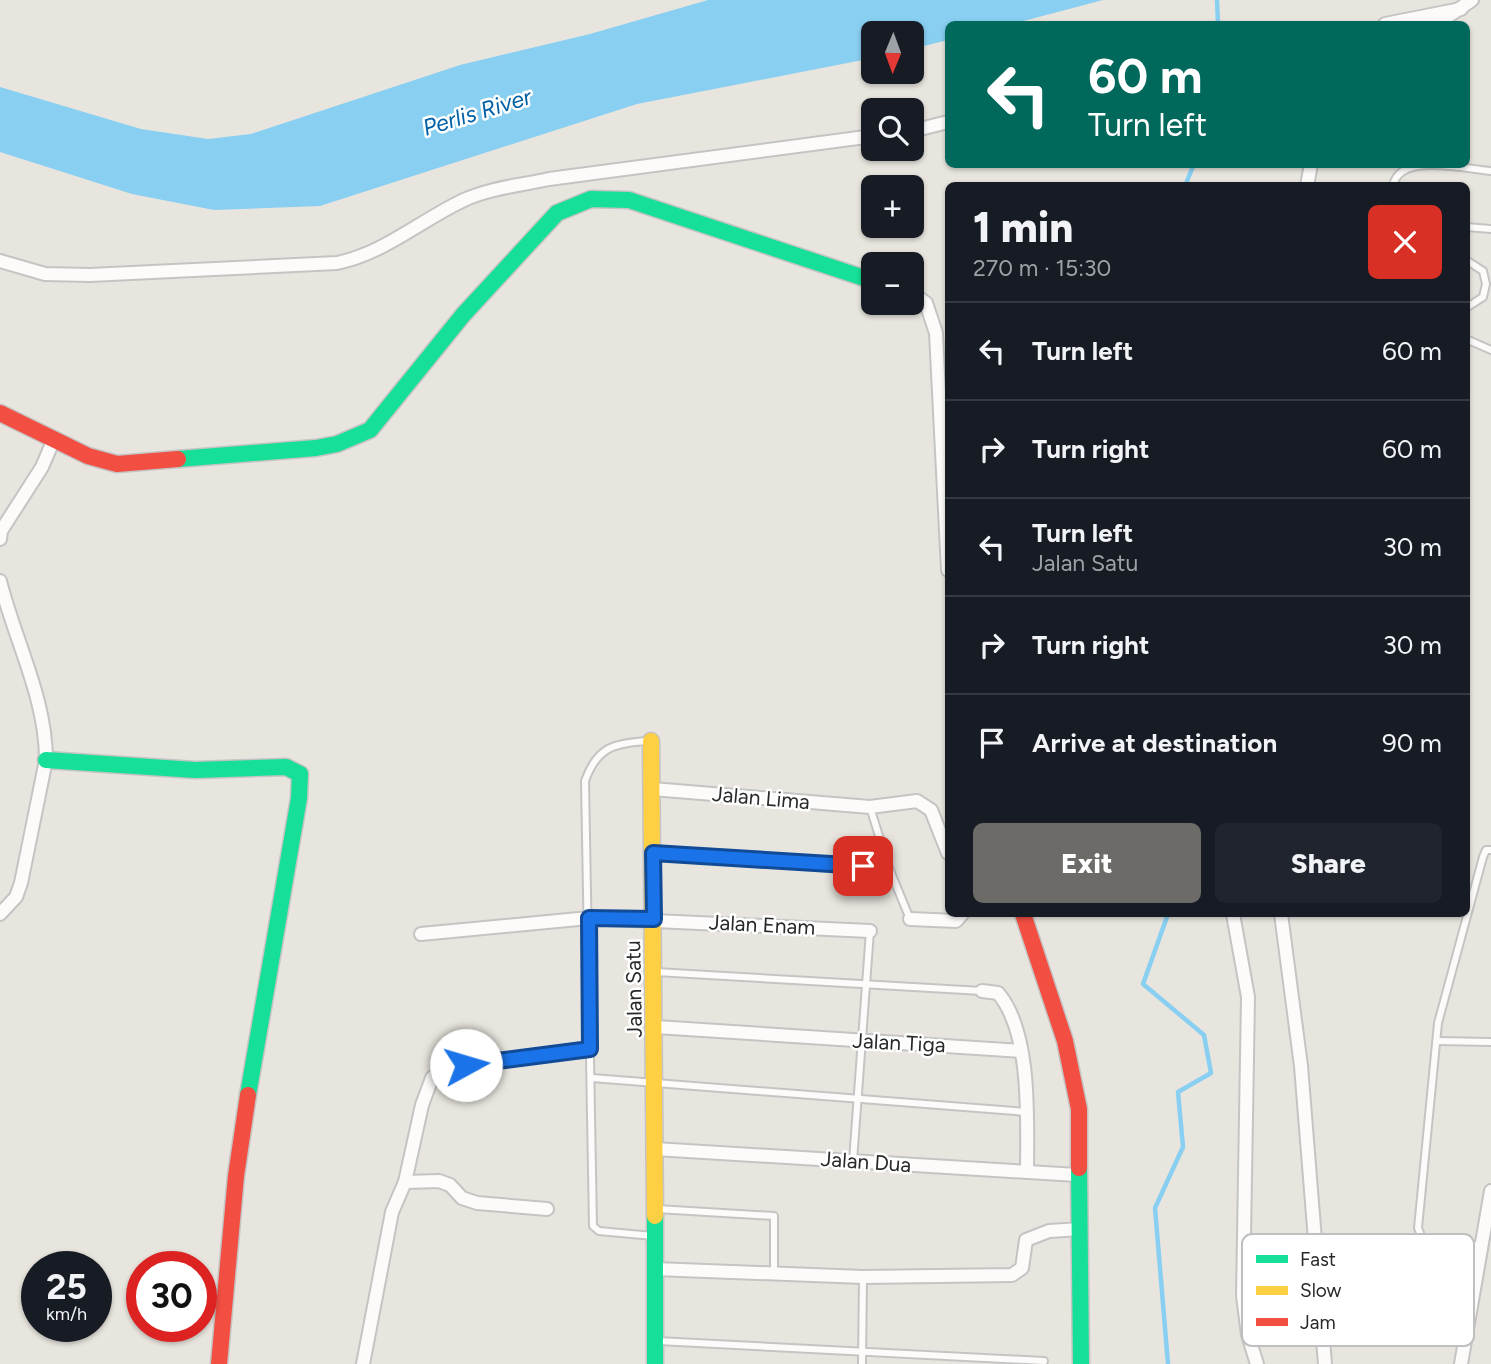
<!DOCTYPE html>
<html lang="en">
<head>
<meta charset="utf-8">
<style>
  body { margin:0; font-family:Figtree,sans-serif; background:#20242c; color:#f1f3f6; height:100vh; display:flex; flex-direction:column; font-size:26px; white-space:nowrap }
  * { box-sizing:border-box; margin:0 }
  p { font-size:23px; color:#9ea1a6 }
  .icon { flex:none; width:38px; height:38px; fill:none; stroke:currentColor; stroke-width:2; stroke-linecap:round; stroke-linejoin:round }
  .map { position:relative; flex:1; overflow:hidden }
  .drawer { position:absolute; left:945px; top:182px; width:525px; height:735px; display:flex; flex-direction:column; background:#171b24; border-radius:10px; box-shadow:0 2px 5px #0004 }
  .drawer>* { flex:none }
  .guide { position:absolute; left:945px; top:21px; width:525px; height:147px; border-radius:10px; box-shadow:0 2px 5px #0004; background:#00695c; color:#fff; overflow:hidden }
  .needle { width:46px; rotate:181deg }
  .tools { position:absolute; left:861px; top:21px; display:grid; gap:14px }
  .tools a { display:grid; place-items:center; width:63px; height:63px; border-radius:10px; background:#171b24; box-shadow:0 2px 5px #0004; font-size:35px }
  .speed { position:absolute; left:21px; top:1251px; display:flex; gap:14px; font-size:35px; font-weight:700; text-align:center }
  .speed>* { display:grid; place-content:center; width:91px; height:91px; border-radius:50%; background:#171b24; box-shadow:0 2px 5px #0004; line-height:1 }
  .speed small { font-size:18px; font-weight:400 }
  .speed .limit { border:10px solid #d22; background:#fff; color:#111 }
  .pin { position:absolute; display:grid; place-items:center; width:60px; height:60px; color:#fff; margin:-30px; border-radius:14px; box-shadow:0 4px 10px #0006 }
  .me { position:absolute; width:77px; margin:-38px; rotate:84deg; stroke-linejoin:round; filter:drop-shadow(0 0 5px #0008) }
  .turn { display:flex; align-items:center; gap:24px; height:147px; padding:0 28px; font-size:32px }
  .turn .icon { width:91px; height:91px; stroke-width:2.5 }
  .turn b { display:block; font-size:49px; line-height:60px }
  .round { display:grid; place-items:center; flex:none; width:74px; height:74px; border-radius:10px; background:#20242c }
  .headline { display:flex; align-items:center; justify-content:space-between; height:119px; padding:0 28px }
  h1 { font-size:42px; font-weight:800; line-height:52px }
  .cta { display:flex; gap:14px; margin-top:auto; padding:14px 28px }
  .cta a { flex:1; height:80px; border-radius:10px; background:#6c6b68; color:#fff; font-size:28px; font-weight:800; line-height:80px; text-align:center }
  .cta a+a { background:#20242c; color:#f1f3f6 }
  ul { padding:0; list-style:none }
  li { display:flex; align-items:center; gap:21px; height:98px; padding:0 28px; border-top:2px solid #363941 }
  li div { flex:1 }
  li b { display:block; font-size:26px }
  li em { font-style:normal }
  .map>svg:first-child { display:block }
  .water { fill:#89cff2 }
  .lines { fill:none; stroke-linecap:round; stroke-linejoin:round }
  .stream { stroke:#89cff2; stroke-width:4.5 }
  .lane-casing { stroke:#c5c4c4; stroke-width:10 }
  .street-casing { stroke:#c5c4c4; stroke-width:16 }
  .fast-casing { stroke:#c5c4c4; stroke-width:19 }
  .slow-casing { stroke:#c5c4c4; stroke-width:19 }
  .jam-casing { stroke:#c5c4c4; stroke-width:19 }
  .lane { stroke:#fcfbfa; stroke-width:6 }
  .street { stroke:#fcfbfa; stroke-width:12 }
  .fast { stroke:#16e098; stroke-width:16 }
  .slow { stroke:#ffcf43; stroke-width:16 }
  .jam { stroke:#f24e42; stroke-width:16 }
  .route-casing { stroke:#114b97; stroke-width:18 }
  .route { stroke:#1a73e8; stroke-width:12 }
  .labels { text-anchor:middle; stroke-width:5; stroke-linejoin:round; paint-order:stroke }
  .street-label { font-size:21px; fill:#292929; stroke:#fff }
  .water-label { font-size:23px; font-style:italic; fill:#0060a6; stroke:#fff }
  .key { fill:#fff; stroke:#bfbfbf; stroke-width:2 }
  .key-label { font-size:19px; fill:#292929 }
</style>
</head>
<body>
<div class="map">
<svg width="1491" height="1364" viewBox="0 0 1491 1364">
  <rect width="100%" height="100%" fill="#e8e5de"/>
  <path class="water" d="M708,0H1103L1012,24H948V40L912,49V33H873V58L637,104L320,206L214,210L132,194L0,152V87L141,129L208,139L251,134L460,65L590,34Z"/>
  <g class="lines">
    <g class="stream">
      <path d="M1217,0L1218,24"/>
      <path d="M1185,186L1194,164"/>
      <path d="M1168,914L1143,984L1204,1035L1211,1073L1178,1092L1183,1147L1155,1208L1168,1364"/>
    </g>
    <g class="lane-casing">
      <g id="lane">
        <path d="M1393,186C1399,152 1465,169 1491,171"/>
        <path d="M1466,227L1491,229"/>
        <path d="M1466,260L1483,271L1486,284L1483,297L1466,308"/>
        <path d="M1466,339L1491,350"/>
        <path d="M648,741C614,743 597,747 585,781L593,1226L599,1231L653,1236"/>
        <path d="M870,807L889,868"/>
        <path d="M656,854L889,868L910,919"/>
        <path d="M656,972L982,991"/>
        <path d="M1437,1041L1491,1042"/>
        <path d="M592,1078L1027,1112"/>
        <path d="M853,1161L870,931"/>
        <path d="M657,1209L774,1216V1274"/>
        <path d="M1481,1246L1422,1238L1418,1228L1438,1023L1483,857L1486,850H1491"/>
        <path d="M658,1341L1044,1361"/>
        <path d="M862,1364L863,1277"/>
      </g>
    </g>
    <g class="street-casing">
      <g id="street">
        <path d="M1385,24L1461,9"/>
        <path d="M1437,24L1472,0"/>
        <path d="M912,131L948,122"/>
        <path d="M1307,186L1311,164"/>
        <path d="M0,261L45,274L90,275L337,263C385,253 421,220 464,200C490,188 522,185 549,179L873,136"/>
        <path d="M912,293L926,303L936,333L948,570"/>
        <path d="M0,539L1,531L42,467L54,439"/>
        <path d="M0,581C15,641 46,698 46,760L21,883L16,897L0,914"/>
        <path d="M652,789L870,807L917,801L931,810L948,853"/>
        <path d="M1233,914L1248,997L1243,1296L1248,1335L1257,1364"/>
        <path d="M1281,914L1301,1066L1325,1364"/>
        <path d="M910,919L956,921L962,914"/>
        <path d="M421,934L589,918L870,931"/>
        <path d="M982,991L998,993C1032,1033 1027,1121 1027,1172"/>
        <path d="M656,1027L1021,1051"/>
        <path d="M655,1149L1077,1175"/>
        <path d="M405,1182L439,1181L450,1185L462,1198L477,1203L547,1209"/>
        <path d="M655,1269L863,1277L1012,1275L1022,1268L1026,1240L1049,1231L1081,1229"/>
        <path d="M363,1364L392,1212L405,1182L422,1105L432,1078L442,1070L466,1065L590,1049"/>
        <path d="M1461,1364L1491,1191"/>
      </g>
    </g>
    <g class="fast-casing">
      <g id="fast">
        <path d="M178,459L316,448L337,444L370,430L463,315L557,213L591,199L629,200L873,281"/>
        <path d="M46,760L195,770L286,767L300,774L299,798L248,1095"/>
        <path d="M1079,1168L1081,1364"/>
        <path d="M655,1216V1364"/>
      </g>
    </g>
    <g class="slow-casing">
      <path id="slow" d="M651,741L655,1216"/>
    </g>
    <g class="jam-casing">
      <g id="jam">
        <path d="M0,413L88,456L117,464L178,459"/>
        <path d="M1023,914L1065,1041L1079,1109V1168"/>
        <path d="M219,1364L236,1176L248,1095"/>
      </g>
    </g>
    <use href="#lane" class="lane"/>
    <use href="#street" class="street"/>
    <use href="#fast" class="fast"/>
    <use href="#slow" class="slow"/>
    <use href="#jam" class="jam"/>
  </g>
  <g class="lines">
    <g class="route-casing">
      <path id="route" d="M466,1065L590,1049L589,918L654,919L653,853L863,866"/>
    </g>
    <use href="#route" class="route"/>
  </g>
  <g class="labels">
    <g class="street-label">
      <text transform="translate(761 798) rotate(5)" y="7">Jalan Lima</text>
      <text transform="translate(762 925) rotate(3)" y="7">Jalan Enam</text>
      <text transform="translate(634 989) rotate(-91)" y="7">Jalan Satu</text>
      <text transform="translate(899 1043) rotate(3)" y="7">Jalan Tiga</text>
      <text transform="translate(866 1162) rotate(4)" y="7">Jalan Dua</text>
    </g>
    <g class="water-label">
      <text transform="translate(477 112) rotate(-17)" y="8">Perlis River</text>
    </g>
  </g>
  <rect x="1242" y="1234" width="232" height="112" rx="10" class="key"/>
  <rect x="1256" y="1255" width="32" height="8" fill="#16e098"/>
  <rect x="1256" y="1286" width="32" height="9" fill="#ffcf43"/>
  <rect x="1256" y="1318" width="32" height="8" fill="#f24e42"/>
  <g class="key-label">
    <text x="1300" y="1266">Fast</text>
    <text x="1300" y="1297">Slow</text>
    <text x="1300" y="1329">Jam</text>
  </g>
</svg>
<div class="tools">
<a><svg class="needle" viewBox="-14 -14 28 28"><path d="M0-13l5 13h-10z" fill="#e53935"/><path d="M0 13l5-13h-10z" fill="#9ea1a6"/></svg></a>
<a><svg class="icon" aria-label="search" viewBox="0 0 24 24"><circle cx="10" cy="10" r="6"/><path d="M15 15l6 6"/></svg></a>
<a>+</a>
<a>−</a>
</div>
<div class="speed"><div>25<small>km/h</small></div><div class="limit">30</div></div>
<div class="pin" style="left:863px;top:866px;background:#d93025"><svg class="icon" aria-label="arrive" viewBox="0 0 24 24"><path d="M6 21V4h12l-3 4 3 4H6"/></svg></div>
<svg class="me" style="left:466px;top:1065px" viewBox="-20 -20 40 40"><circle r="19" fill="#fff"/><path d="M0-13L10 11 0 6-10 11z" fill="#1a73e8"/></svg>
<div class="guide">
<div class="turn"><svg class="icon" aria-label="left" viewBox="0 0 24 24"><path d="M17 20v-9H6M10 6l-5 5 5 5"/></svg><div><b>60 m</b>Turn left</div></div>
</div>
<section class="drawer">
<div class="headline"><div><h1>1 min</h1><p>270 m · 15:30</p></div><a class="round" style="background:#d93025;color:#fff"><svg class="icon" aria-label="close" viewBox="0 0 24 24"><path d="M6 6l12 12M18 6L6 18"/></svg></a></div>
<ul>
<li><svg class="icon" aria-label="left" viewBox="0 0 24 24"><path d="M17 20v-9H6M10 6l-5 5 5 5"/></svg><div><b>Turn left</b></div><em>60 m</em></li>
<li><svg class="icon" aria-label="right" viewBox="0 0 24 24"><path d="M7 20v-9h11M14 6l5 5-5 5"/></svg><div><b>Turn right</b></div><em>60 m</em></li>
<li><svg class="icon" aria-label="left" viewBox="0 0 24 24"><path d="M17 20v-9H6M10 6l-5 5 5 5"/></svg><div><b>Turn left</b><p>Jalan Satu</p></div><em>30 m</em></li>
<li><svg class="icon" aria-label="right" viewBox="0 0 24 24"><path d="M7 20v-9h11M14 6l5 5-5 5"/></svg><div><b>Turn right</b></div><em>30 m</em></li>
<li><svg class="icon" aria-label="arrive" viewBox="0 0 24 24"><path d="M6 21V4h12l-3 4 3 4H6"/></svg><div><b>Arrive at destination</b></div><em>90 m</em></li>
</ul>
<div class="cta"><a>Exit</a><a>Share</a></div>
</section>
</div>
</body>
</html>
